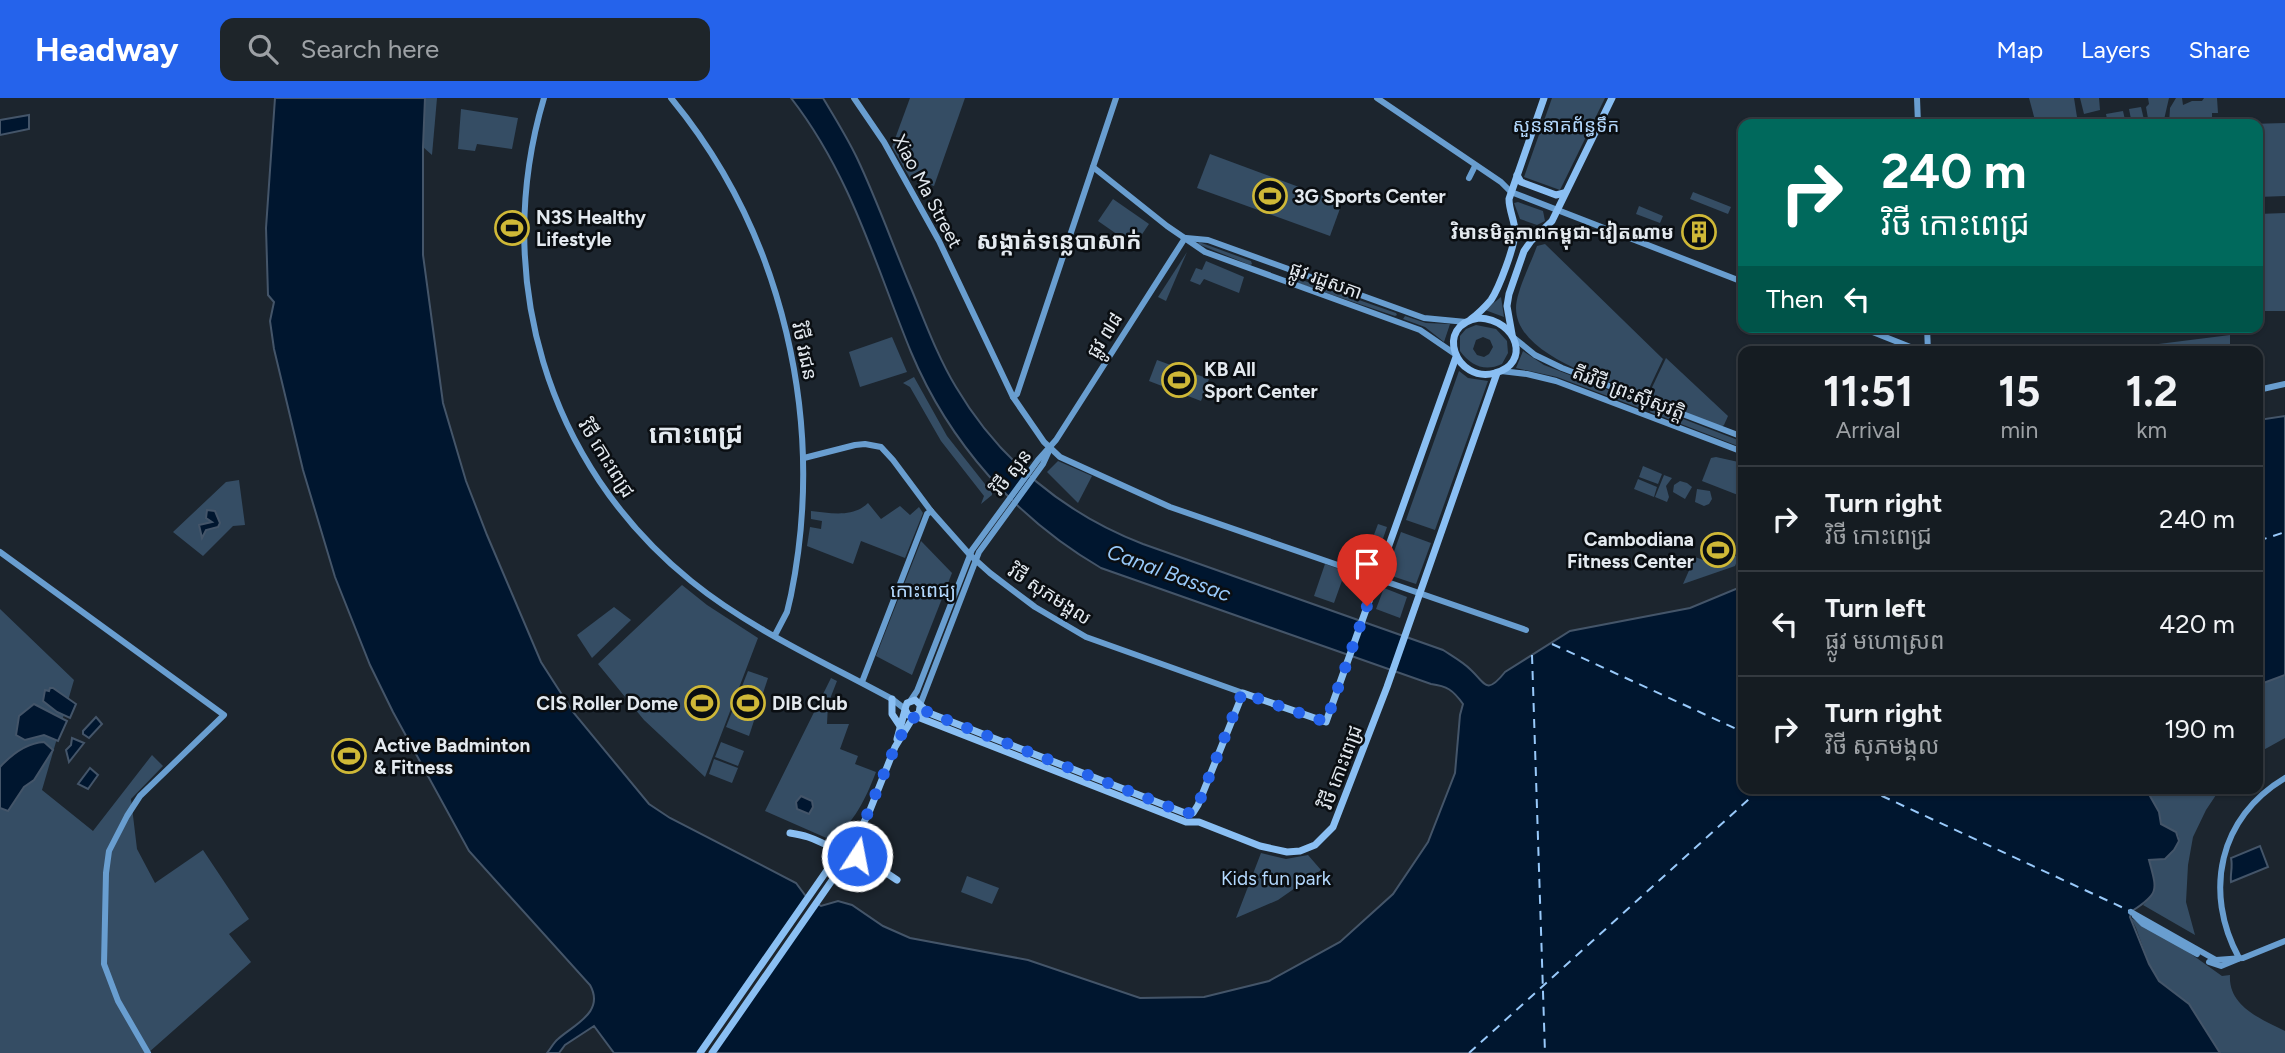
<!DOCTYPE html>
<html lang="en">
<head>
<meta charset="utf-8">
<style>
  body { margin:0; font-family:Figtree,"Noto Sans Khmer",sans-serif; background:#1e252a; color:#f1f3f6; height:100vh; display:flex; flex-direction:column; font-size:26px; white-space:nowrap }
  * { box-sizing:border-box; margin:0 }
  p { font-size:23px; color:#9da1a5 }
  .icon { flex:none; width:38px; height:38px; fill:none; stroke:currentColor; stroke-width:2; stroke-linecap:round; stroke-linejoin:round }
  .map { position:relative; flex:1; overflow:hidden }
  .panel { position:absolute; left:1738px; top:248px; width:525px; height:448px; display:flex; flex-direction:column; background:#151c22; border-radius:14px; box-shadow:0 2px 5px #0004,0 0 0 2px #343a40 }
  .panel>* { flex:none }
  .guide { position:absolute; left:1738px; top:21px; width:525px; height:214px; border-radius:14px; box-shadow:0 2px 5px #0004,0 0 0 2px #343a40; background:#00695c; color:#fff; overflow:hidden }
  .pin { position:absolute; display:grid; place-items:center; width:60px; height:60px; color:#fff; margin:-72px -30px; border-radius:50% 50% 50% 0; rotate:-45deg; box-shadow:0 0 7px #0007 }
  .pin .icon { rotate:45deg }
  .me { position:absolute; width:77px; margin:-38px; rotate:11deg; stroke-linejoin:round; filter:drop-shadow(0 0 5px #0008) }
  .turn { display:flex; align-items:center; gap:24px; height:147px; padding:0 28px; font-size:32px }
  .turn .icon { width:91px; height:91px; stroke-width:2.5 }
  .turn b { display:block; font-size:49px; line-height:60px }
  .then { display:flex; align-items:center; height:66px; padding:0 28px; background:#0003; gap:14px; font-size:26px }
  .eta { display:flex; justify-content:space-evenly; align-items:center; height:119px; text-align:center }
  .eta b { font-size:42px; font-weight:700; line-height:49px }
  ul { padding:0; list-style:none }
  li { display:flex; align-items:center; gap:21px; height:105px; padding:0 28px; border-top:2px solid #343a40 }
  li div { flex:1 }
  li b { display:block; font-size:26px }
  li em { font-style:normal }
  header { display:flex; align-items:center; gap:42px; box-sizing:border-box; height:98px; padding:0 35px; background:#2563eb; color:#fff }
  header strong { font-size:33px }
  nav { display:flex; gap:38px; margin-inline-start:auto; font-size:24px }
  .search { width:490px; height:63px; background:#1e252a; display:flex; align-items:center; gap:18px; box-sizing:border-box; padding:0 24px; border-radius:14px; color:#9da1a5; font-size:26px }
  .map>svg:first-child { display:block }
  .green { fill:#354d64; fill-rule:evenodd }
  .water { fill:#00162f; stroke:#445569; stroke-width:2 }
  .pier { fill:#1c252e }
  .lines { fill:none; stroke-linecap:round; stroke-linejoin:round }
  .ferry { stroke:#98c9fa; stroke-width:2; stroke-dasharray:9 7; stroke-linecap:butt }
  .secondary { stroke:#699ed0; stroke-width:6 }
  .primary { stroke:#8abff3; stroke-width:7 }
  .route { stroke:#2563eb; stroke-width:12; stroke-dasharray:0 21.6 }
  .labels { text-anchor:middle; stroke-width:5; stroke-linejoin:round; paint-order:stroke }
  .park-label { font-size:19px; fill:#b4d9fe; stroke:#0a0e12 }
  .street-label { font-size:19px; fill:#e3e9ef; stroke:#0a0e12 }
  .poi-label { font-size:19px; font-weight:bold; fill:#e3e9ef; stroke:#0a0e12; text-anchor:start }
  .water-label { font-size:21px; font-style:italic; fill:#98c9fa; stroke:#0a0e12 }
  .quarter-label { font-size:23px; font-weight:bold; fill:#e3e9ef; stroke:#0a0e12 }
  .district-label { font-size:26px; font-weight:bold; fill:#e3e9ef; stroke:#0a0e12 }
</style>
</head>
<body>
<header>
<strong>Headway</strong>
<div class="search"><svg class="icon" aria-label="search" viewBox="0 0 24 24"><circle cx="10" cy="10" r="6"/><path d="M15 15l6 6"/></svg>Search here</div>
<nav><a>Map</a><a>Layers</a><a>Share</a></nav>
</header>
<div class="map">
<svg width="2285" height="955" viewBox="0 0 2285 955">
  <rect width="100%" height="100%" fill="#1c252e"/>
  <g class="green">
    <path d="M425,0H437L432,57L423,49Z"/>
    <path d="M910,0H965L934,88L910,80L892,49Z"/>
    <path d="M1552,0H1605L1560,92L1524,79Z"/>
    <path d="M2029,0H2074L2077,19L2069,26H2036Z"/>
    <path d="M2080,0H2099L2100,12L2084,16Z"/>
    <path d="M2148,0H2169L2163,26H2149L2146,9L2149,6Z"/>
    <path d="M2176,0H2182L2183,7L2192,3H2202L2204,0H2217L2218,15H2212V26H2169L2170,10Z"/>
    <path d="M2141,9L2145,26H2132L2129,11Z"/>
    <path d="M461,11L518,20L512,51L477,46L475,53L458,51Z"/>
    <path d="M2123,13L2126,26H2108L2106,16Z"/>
    <path d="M2285,25V98L2258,99V26H2250Z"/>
    <path d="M1210,56L1342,105L1330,138L1197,90Z"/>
    <path d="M1693,94L1731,109L1728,116L1690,101Z"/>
    <path d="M1113,101L1149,126L1134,148L1098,123Z"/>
    <path d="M1518,104L1543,113L1545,123L1537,127L1520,121L1514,105Z"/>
    <path d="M1639,108L1663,118L1660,125L1636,116Z"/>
    <path d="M2285,115V213H2258V116Z"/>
    <path d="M1521,132L1527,135L1522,139L1501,199L1504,219L1485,212L1501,199L1522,139Z"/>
    <path d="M1199,144L1251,163L1252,166L1250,167L1198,146Z"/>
    <path d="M1545,146L1663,261L1646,297C1610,283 1516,259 1516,210C1516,194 1531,165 1537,148Z"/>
    <path d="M1187,154L1166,203L1158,199Z"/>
    <path d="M1206,163L1244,179L1239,195L1204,181L1200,187L1190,183L1196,170L1202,172Z"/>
    <path d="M1299,181L1396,215L1397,217L1395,218L1297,185L1295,182Z"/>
    <path d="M1405,218L1426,225L1450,226L1444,244L1425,229L1403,221Z"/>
    <path d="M1476,227L1496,231L1507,243L1508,255L1502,266C1485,274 1471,268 1460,253V238L1466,231ZM1483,239L1490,242L1493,249L1489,256L1484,259L1477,257L1473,251L1476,242Z"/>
    <path d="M2230,237V254H2095Z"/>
    <path d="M892,239L907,274L860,289L849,254Z"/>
    <path d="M1523,253L1544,267L1644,306L1642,311L1557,279L1516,270Z"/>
    <path d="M1666,260L1728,318L1724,327L1721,329L1647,300Z"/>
    <path d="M1157,262L1209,281L1201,303L1149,283Z"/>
    <path d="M1459,273L1468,280L1488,283L1435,432L1406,422Z"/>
    <path d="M914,279L947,338L992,395V397L981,406L984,398L941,343L910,289L903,285Z"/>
    <path d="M1652,309L1743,344V350L1650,314Z"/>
    <path d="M1716,359L1743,365V399L1702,383L1711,360Z"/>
    <path d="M1058,363L1092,378L1078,405L1047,374Z"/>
    <path d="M1643,368L1662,376L1658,386L1639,379Z"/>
    <path d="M1664,377L1672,380L1666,388L1669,399L1667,404L1655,399Z"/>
    <path d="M1638,381L1657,389L1654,399L1634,391Z"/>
    <path d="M239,382L245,427L233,428L203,458L173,434L226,384Z"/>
    <path d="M1680,383L1687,385L1692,389L1685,401L1673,394L1674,387Z"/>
    <path d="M1697,391L1710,393L1712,401L1709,406L1704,408L1695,404Z"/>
    <path d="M868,405L881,421L900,408L910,417L919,409L923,415L905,460L861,443L853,466L807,448L810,429L821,431L822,423L811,421V413C830,415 853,420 868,405Z"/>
    <path d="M1378,426L1387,429L1372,472L1362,469Z"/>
    <path d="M1401,434L1431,445L1416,486L1386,476Z"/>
    <path d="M921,443L952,475L912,577L876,558Z"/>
    <path d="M1725,446L1734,449L1733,457L1739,459L1735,468L1683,486L1695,459L1717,467Z"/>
    <path d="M1325,466L1342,472L1341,475L1344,477L1334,505L1314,498Z"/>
    <path d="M682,487L707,507L758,540L705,679L644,622L598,566Z"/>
    <path d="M1384,490L1407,499L1400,520L1376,511Z"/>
    <path d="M614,509L631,522L592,560L577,537Z"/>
    <path d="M0,511L74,582L42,692L93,733L152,657L163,668L131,701L137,751L155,785L203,752L249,821L229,836L251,864L148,955H0Z"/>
    <path d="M748,573L768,580L749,638L726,629Z"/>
    <path d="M2285,577V640L2258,655V587Z"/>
    <path d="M831,580L837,583L828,606L827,626H849L840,651L858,658L855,666L876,674C865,702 855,724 831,742L765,713Z"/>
    <path d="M721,644L744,653L738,668L715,659Z"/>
    <path d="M714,661L738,670L732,685L709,676Z"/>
    <path d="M2146,691H2220L2206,712L2193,739L2188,767L2186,804L2195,837L2143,807C2160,790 2155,783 2149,762C2165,757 2172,763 2179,740L2178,737L2162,728L2159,714Z"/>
    <path d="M1261,755L1286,761L1308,757L1321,772L1278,802L1236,820Z"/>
    <path d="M967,778L999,790L992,806L961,794Z"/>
    <path d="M2131,820L2184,851L2222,878L2230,877C2228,908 2261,921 2285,933V955H2220L2189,906L2159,883L2149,866L2136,830Z"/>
  </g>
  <g class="water">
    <path d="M275,0H425L423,49V157L443,305L466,383L487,437L541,564L573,614L649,706L670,720L796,785L805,797L821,808L838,803L852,807L883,828L910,840L1028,862L1140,900L1204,899L1269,883L1340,844L1393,796L1428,744L1455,675L1460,617L1463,606C1453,592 1447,588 1431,586L1101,470C1017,421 949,345 911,254C875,166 851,77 791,0H823C835,20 847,39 857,60C876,100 891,142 908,183C923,218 936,256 956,289C999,362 1065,416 1143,446L1443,552C1452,558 1463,564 1471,572C1485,585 1486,598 1505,574L1570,533L1690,510L1743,488V691H2146L2159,714L2161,726L2176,734L2179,743L2174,752L2165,761L2149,762C2157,792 2160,795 2132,813L2130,819L2149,866L2159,883L2189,906L2220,955H614L594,928L565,947L559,955H547C551,950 554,944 558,941C575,926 605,914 590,887L469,753L393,614L370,567L335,479L303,372L274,251L270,223L274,204L268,197L266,130Z"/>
    <path d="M29,17V31L0,37V22Z"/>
    <path d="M2285,318V577L2258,587V322Z"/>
    <path d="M207,412L215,413L220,425L218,429L206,432L202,440L199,427L212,424L206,420Z"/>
    <path d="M50,590H53L76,606L70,620L57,614L43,603L45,592L49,593Z"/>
    <path d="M749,596L754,600L750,606V613L747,614L745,620H738L737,611L741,604L740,599Z"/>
    <path d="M34,606L67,623L58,643L44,637L25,642L16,637L19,618Z"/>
    <path d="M96,619L102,626L89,640L83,636V633Z"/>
    <path d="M72,640L84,645L69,664L66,652L71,647Z"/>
    <path d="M44,644L53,652L34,682L24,689L8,713L0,710V669C12,656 26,645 44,644Z"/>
    <path d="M90,670L98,677L88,691L78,686Z"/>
    <path d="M801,698L812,703L813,709L809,716L797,711L796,704Z"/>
    <path d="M2260,748L2268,769L2231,784C2230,776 2233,769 2231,760Z"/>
  </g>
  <path class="pier" d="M808,794L815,801L716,955H696Z"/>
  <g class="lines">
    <g class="ferry">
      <path d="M2258,443L2285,434"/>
      <path d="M1552,546L1743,634"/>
      <path d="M1532,557L1545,955"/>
      <path d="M1867,691L2130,813"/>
      <path d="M1469,955L1760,691"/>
    </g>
    <g class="secondary">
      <path d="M544,0C491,177 546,366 691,483C750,531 826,565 892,601L905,611"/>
      <path d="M671,0C784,137 826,324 791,497L787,514L775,537"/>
      <path d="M854,0L884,44L939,143L1013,299L1044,344L1060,359L1170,409L1526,532"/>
      <path d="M1377,0L1501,84L1511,94L1743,184"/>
      <path d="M1917,0L1918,26"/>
      <path d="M1093,69L1167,128L1205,154L1420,232L1455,256"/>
      <path d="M1469,80L1475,68"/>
      <path d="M1186,140L1208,142L1424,220L1466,224"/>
      <path d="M1860,229L1923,254"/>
      <path d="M1927,229L1928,254"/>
      <path d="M1514,240L1535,257L1562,270L1743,339"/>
      <path d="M1501,273L1527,276L1556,283L1743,354"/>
      <path d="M2258,292L2285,286"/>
      <path d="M1013,299L1017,296L1116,0"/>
      <path d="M804,360L855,347L865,346L881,349L893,362L931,413L970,457L990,475L1035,509L1086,539L1243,595"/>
      <path d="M0,454L224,617L140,698L127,718L109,753L106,775L104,866L118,903L148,955"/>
      <path d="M862,584L927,416L931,413"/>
      <path d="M911,602L917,593L972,452L1038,362L1056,342L1185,140"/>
      <path d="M920,607L979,454L1043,366L1048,355"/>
      <path d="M2131,814L2216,862L2243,860L2285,843"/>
      <path d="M2135,818L2143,826L2197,856"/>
      <path d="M2239,860C2203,794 2219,719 2285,680"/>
      <path d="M2209,864L2221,868L2238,861"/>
    </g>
    <g class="primary">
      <path d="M1517,77L1521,84L1556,97L1564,95"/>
      <path d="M1479,220C1518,222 1531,266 1495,275C1456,286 1433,227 1479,220Z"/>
      <path d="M1471,221C1478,216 1485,209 1491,202C1499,190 1515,148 1515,134C1515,123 1509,113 1509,101L1544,0"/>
      <path d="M1512,236L1507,208L1509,196L1524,153L1531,143L1552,123L1612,0"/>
      <path d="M892,601V616L900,628"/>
      <path d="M920,609L919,615L914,618L908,617L905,611L907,605L915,602L929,615L1185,715H1193L1198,707L1243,595L1326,624L1456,259"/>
      <path d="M915,618L1186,724H1199L1260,748L1287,754L1300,753L1315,747L1333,729L1387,589L1497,275"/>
      <path d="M897,641L905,612"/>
      <path d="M790,735C796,736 802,737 808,739C827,745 829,755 847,740"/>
      <path d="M860,740L858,761L885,774L897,782"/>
      <path d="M700,955L830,768L854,737"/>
      <path d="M712,955L842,768L870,712L895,649L914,618"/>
    </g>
  </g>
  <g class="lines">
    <path class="route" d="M857,758L862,729L895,649L907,626L919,615L920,609L929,615L1185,715H1193L1198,707L1242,595L1326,624L1367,508"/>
  </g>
  <defs>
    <g id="stadium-ring" transform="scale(1.75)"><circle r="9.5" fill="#0a0e12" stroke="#cfb837" stroke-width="1.5"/><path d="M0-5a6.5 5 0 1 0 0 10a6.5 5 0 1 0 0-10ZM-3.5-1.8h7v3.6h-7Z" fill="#cfb837"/></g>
    <g id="building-ring" transform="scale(1.75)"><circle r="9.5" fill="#0a0e12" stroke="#cfb837" stroke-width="1.5"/><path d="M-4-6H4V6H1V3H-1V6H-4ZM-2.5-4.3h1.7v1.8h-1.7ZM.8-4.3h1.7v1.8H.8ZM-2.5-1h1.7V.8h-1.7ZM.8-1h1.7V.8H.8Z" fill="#cfb837"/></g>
  </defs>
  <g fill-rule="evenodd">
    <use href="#stadium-ring" x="1270" y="98"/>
    <use href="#stadium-ring" x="512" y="130"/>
    <use href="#building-ring" x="1699" y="134"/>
    <use href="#stadium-ring" x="1179" y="282"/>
    <use href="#stadium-ring" x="1718" y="452"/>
    <use href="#stadium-ring" x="702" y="605"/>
    <use href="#stadium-ring" x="748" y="605"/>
    <use href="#stadium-ring" x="349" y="658"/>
  </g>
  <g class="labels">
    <g class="park-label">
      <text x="1566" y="34">សួននាគព័ន្ធទឹក</text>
      <text x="923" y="499">កោះពេជ្យ</text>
      <text x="1276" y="787">Kids fun park</text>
    </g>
    <g class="street-label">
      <text transform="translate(928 93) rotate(62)" y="7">Xiao Ma Street</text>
      <text transform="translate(1326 182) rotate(20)" y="7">ផ្លូវ រដ្ឋសភា</text>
      <text transform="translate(1104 237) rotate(-58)" y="7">ផ្លូវ ៧៨</text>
      <text transform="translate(805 253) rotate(78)" y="7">វិថី វរជន</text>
      <text transform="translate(1629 294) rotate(21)" y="7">តីរវិថី ព្រះស៊ីសុវត្តិ</text>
      <text transform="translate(607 360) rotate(58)" y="7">វិថី កោះពេជ្រ</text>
      <text transform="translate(1011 374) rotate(-52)" y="7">វិថី សួន</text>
      <text transform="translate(1050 496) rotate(33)" y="7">វិថី សុភមង្គល</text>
      <text transform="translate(1340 669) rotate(-69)" y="7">វិថី កោះពេជ្រ</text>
    </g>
    <g class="poi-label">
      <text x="1294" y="105">3G Sports Center</text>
      <text x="536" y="126">N3S Healthy<tspan x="536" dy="22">Lifestyle</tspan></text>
      <text x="1674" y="141" text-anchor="end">វិមានមិត្តភាពកម្ពុជា-វៀតណាម</text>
      <text x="1204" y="278">KB All<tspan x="1204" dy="22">Sport Center</tspan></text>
      <text x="1694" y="448" text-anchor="end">Cambodiana<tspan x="1694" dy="22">Fitness Center</tspan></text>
      <text x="678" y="612" text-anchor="end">CIS Roller Dome</text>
      <text x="772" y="612">DIB Club</text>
      <text x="374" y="654">Active Badminton<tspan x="374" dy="22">&amp; Fitness</tspan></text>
    </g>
    <g class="water-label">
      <text transform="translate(1169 475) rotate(20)" y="7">Canal Bassac</text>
    </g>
    <g class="quarter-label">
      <text x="1059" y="151">សង្កាត់ទន្លេបាសាក់</text>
    </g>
    <g class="district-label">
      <text x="696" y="345">កោះពេជ្រ</text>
    </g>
  </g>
</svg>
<div class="pin" style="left:1367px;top:508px;background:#d93025"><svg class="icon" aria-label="arrive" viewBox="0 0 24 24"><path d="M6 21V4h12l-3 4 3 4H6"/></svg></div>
<svg class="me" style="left:857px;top:758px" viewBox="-20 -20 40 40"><circle r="17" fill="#2563eb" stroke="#fff" stroke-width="3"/><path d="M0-11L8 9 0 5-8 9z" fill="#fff"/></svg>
<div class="guide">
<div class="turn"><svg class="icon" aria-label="right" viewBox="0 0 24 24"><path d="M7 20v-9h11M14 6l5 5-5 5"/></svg><div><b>240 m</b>វិថី កោះពេជ្រ</div></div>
<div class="then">Then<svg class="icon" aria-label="left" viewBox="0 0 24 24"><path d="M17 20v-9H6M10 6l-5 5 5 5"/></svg></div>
</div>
<section class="panel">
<div class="eta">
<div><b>11:51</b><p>Arrival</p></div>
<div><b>15</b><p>min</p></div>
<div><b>1.2</b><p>km</p></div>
</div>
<ul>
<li><svg class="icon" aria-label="right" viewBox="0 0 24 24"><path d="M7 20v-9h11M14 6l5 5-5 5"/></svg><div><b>Turn right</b><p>វិថី កោះពេជ្រ</p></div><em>240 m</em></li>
<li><svg class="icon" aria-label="left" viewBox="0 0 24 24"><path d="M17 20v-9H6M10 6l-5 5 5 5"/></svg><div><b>Turn left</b><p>ផ្លូវ មហោស្រព</p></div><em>420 m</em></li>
<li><svg class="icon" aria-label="right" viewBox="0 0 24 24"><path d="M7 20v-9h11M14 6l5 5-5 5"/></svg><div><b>Turn right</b><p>វិថី សុភមង្គល</p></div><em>190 m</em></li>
</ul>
</section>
</div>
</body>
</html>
